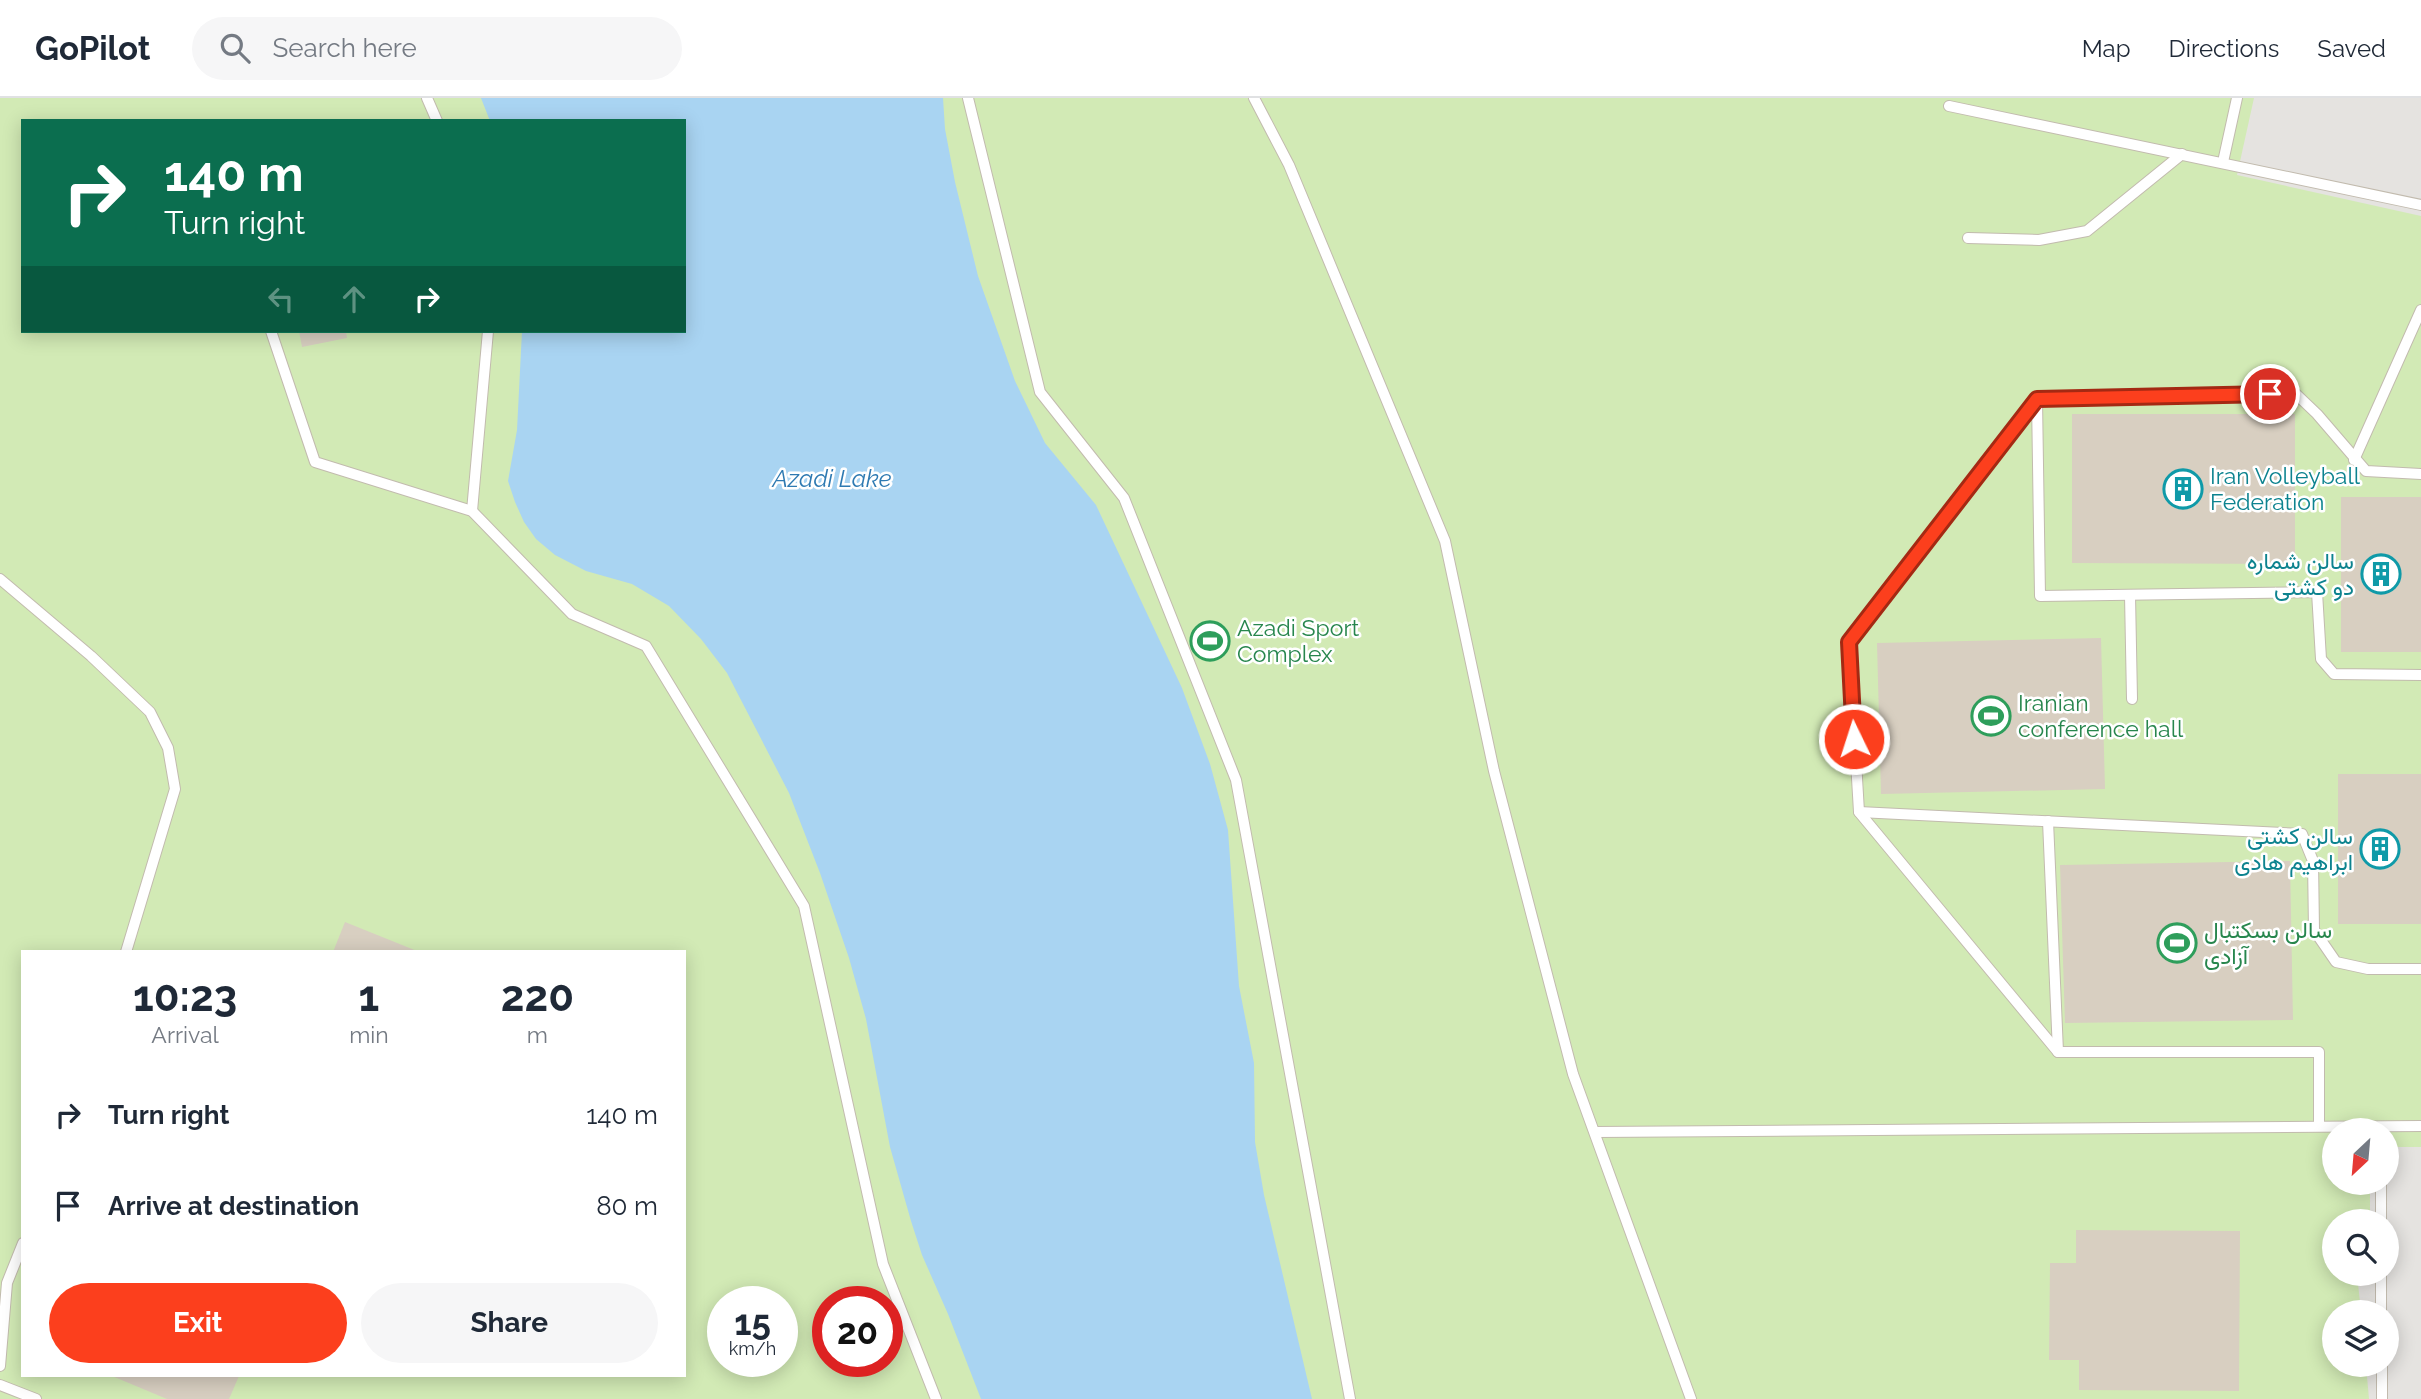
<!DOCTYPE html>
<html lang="en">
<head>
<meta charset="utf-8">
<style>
  body { margin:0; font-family:Raleway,Vazirmatn,sans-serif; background:#f6f6f7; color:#1f2937; height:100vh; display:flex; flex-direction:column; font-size:26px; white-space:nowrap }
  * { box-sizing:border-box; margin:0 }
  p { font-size:23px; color:#747a83 }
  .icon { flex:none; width:38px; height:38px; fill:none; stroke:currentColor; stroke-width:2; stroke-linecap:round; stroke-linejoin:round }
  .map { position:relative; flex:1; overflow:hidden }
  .sheet { position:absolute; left:21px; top:852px; width:665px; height:427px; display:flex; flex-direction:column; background:#fff; border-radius:0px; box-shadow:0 4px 18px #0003 }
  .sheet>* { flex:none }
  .banner { position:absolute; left:21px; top:21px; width:665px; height:214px; border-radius:0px; box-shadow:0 4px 18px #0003; background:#0b6e4f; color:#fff; overflow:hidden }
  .needle { width:46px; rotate:206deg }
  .fabs { position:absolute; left:2322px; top:1020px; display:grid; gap:14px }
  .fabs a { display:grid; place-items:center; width:77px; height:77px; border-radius:50%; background:#fff; box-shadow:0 4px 18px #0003; font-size:35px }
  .speed { position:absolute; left:707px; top:1188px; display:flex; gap:14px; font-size:35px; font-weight:700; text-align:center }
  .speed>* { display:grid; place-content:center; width:91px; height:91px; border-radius:50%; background:#fff; box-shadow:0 4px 18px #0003; line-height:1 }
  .speed small { font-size:18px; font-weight:400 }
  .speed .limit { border:10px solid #d22; background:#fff; color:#111 }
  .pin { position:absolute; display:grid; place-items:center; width:60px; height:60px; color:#fff; margin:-30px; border:4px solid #fff; border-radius:50%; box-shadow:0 2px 7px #0007 }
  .me { position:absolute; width:77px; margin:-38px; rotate:356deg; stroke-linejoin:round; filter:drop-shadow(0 0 5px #0008) }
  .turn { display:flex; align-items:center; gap:24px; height:147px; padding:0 28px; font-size:32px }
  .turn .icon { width:91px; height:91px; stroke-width:2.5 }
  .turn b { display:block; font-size:49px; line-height:60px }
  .lanes { display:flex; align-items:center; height:66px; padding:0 28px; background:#0003; justify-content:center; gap:35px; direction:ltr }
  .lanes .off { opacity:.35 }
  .eta { display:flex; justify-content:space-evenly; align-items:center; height:119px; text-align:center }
  .eta b { font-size:42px; font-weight:700; line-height:49px }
  .button { display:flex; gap:14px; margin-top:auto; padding:14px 28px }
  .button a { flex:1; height:80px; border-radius:42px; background:#fc3f1d; color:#fff; font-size:28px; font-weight:700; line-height:80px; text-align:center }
  .button a+a { background:#f6f6f7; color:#1f2937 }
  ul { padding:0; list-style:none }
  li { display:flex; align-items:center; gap:21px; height:91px; padding:0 28px }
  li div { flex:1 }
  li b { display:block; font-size:26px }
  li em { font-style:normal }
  header { display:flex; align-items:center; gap:42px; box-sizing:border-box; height:98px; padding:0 35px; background:#fff; border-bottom:2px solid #e0e1e3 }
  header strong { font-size:33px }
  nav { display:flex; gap:38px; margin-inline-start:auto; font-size:24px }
  .search { width:490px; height:63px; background:#f6f6f7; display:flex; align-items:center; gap:18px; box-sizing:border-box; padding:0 24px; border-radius:38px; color:#747a83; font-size:26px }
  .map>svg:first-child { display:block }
  .green { fill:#d2eab5; fill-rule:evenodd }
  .parking { fill:#e5e3e0 }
  .water { fill:#a9d4f2 }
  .building { fill:#d8cfc1 }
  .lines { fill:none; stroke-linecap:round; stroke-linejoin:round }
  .lane-casing { stroke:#c2bbae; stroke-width:12 }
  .lane { stroke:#fff; stroke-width:10 }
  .route-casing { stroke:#a42913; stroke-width:18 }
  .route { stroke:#fc3f1d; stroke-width:12 }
  .labels { text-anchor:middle; stroke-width:5; stroke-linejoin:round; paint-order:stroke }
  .culture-label { font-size:23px; fill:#0d838f; stroke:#fff; text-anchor:end }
  .leisure-label { font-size:23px; fill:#27864d; stroke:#fff; text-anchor:start }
  .water-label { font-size:24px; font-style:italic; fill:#2e7ab2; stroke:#fff }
</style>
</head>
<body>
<header>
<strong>GoPilot</strong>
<div class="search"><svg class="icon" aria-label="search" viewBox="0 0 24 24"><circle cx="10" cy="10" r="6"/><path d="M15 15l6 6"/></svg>Search here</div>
<nav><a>Map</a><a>Directions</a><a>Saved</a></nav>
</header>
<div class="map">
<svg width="2421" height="1301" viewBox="0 0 2421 1301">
  <rect width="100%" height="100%" fill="#f6f3ec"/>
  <path class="green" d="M0,0H2421V1301H0ZM23,23H684V233H23ZM23,854H684V1278H23ZM2334,1032H2387V1085H2334ZM2334,1124H2387V1176H2334ZM723,1204H782V1264H723ZM828,1204H887V1264H828ZM2334,1214H2387V1267H2334Z"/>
  <g class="parking">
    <path d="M2254,0H2421V118L2237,77Z"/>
    <path d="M2387,1049H2421V1301H2369L2366,1267H2387V1214H2361L2357,1176H2387V1124L2370,1123V1085H2387Z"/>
  </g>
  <path class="water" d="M481,0H943L945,31L955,84L978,178L1015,283L1045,345L1096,407L1182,590L1210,666L1228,732L1239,888L1254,965L1255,1044L1264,1097L1312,1301H981L948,1216L922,1157L911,1123L890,1049L866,921L849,860L820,775L789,695L727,575L701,541L669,508L632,486L586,473L555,457L536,441L524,424L515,404L508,383L517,332L522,233H684V23H490Z"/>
  <g class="building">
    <path d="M299,233H346L347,240L302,249Z"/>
    <path d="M2072,316H2295V466L2072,465Z"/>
    <rect x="2341" y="399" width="80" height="155"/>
    <path d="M2101,540L2105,691L1881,696L1877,545Z"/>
    <rect x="2338" y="676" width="83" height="150"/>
    <path d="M2290,763L2293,922L2065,925L2060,767Z"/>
    <path d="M345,824L417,853L416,854H333Z"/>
    <path d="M2076,1132L2240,1133L2239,1293L2079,1292V1262H2049L2050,1165H2076Z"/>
    <path d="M112,1278H239L229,1301H167Z"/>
  </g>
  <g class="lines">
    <g class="lane-casing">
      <g id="lane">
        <path d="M427,0L437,23"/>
        <path d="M968,0L1040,294L1124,400L1236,682L1350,1301"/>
        <path d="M1254,0L1289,67L1445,443L1494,673L1573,976L1691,1301"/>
        <path d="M1949,8L2421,107"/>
        <path d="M2223,64L2237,0"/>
        <path d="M1968,140L2039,142L2087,133L2182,56"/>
        <path d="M271,233L315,364L472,413L572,516L646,548L804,808L883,1166L936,1301"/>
        <path d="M2037,301L2040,498L2317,494L2321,561L2334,576L2421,577"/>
        <path d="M2354,362L2421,212"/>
        <path d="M472,413L488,233"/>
        <path d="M0,481L91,558L150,614L168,650L175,691L126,854"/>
        <path d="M2130,497L2132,601"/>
        <path d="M1859,714L2302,736L2313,763L2314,832L2336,864L2368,871H2421"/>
        <path d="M2048,723L2058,954"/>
        <path d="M2319,1028V954H2058L1859,714L1849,544L2037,301L2296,296L2317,316L2366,373L2421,376"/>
        <path d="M1595,1034L2421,1028"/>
        <path d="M2381,1085V1124"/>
        <path d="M2381,1176V1214"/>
        <path d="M2382,1267V1301"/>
        <path d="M0,1268L7,1185L23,1145"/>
        <path d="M0,1287L36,1301"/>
      </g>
    </g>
    <use href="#lane" class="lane"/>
  </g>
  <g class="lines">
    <g class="route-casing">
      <path id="route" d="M1854,641L1849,544L2037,301L2270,296"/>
    </g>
    <use href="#route" class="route"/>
  </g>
  <defs>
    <g id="building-ring" transform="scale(2.0125)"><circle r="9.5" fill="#fff" stroke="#0f9aa8" stroke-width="1.5"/><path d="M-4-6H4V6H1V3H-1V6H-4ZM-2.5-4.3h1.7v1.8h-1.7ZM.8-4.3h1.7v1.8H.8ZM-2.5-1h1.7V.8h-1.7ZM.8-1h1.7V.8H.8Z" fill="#0f9aa8"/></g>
    <g id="stadium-ring" transform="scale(2.0125)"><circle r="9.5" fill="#fff" stroke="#2e9e5b" stroke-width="1.5"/><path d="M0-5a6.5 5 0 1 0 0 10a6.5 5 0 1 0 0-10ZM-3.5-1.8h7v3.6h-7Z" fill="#2e9e5b"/></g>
  </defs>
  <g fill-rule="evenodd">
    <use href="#building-ring" x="2183" y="391"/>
    <use href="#building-ring" x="2381" y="476"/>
    <use href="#stadium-ring" x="1210" y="543"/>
    <use href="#stadium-ring" x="1991" y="618"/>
    <use href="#building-ring" x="2380" y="751"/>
    <use href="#stadium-ring" x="2177" y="845"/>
  </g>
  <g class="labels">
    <g class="culture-label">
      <text x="2210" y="386" text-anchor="start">Iran Volleyball<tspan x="2210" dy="26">Federation</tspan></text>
      <text x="2354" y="471">سالن شماره<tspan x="2354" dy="26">دو کشتی</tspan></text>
      <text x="2353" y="746">سالن کشتی<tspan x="2353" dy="26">ابراهیم هادی</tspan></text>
    </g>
    <g class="leisure-label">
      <text x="1237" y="538">Azadi Sport<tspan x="1237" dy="26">Complex</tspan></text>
      <text x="2018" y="613">Iranian<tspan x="2018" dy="26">conference hall</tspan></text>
      <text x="2204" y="840">سالن بسکتبال<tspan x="2204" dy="26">آزادی</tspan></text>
    </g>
    <g class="water-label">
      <text x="832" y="389">Azadi Lake</text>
    </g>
  </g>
</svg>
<div class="fabs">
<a><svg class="needle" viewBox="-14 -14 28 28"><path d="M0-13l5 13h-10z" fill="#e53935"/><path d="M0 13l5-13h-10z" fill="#747a83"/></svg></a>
<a><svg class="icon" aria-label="search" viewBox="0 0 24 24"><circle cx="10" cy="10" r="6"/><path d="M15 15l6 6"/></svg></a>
<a><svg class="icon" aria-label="layers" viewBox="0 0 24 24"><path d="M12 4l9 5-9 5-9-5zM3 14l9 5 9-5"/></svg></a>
</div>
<div class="speed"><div>15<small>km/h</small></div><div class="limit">20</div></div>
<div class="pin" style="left:2270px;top:296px;background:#d93025"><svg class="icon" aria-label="arrive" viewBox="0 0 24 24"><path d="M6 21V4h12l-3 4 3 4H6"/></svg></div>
<svg class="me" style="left:1854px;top:641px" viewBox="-20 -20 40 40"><circle r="17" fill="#fc3f1d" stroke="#fff" stroke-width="3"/><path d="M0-11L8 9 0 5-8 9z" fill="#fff"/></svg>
<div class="banner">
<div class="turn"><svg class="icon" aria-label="right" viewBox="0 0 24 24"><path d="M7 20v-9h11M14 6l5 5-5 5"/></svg><div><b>140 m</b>Turn right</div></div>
<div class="lanes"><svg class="icon off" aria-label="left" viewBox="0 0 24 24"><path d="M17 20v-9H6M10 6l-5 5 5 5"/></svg><svg class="icon off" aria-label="ahead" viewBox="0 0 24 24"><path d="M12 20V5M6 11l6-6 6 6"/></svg><svg class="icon" aria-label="right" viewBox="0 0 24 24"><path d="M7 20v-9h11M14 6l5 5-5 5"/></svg></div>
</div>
<section class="sheet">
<div class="eta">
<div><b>10:23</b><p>Arrival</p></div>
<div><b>1</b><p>min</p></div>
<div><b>220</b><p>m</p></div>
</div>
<ul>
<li><svg class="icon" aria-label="right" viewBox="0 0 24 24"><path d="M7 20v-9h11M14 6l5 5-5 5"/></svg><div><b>Turn right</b></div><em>140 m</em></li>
<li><svg class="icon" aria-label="arrive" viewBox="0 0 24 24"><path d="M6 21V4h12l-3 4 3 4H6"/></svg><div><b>Arrive at destination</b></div><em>80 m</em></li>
</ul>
<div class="button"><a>Exit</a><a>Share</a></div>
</section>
</div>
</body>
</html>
